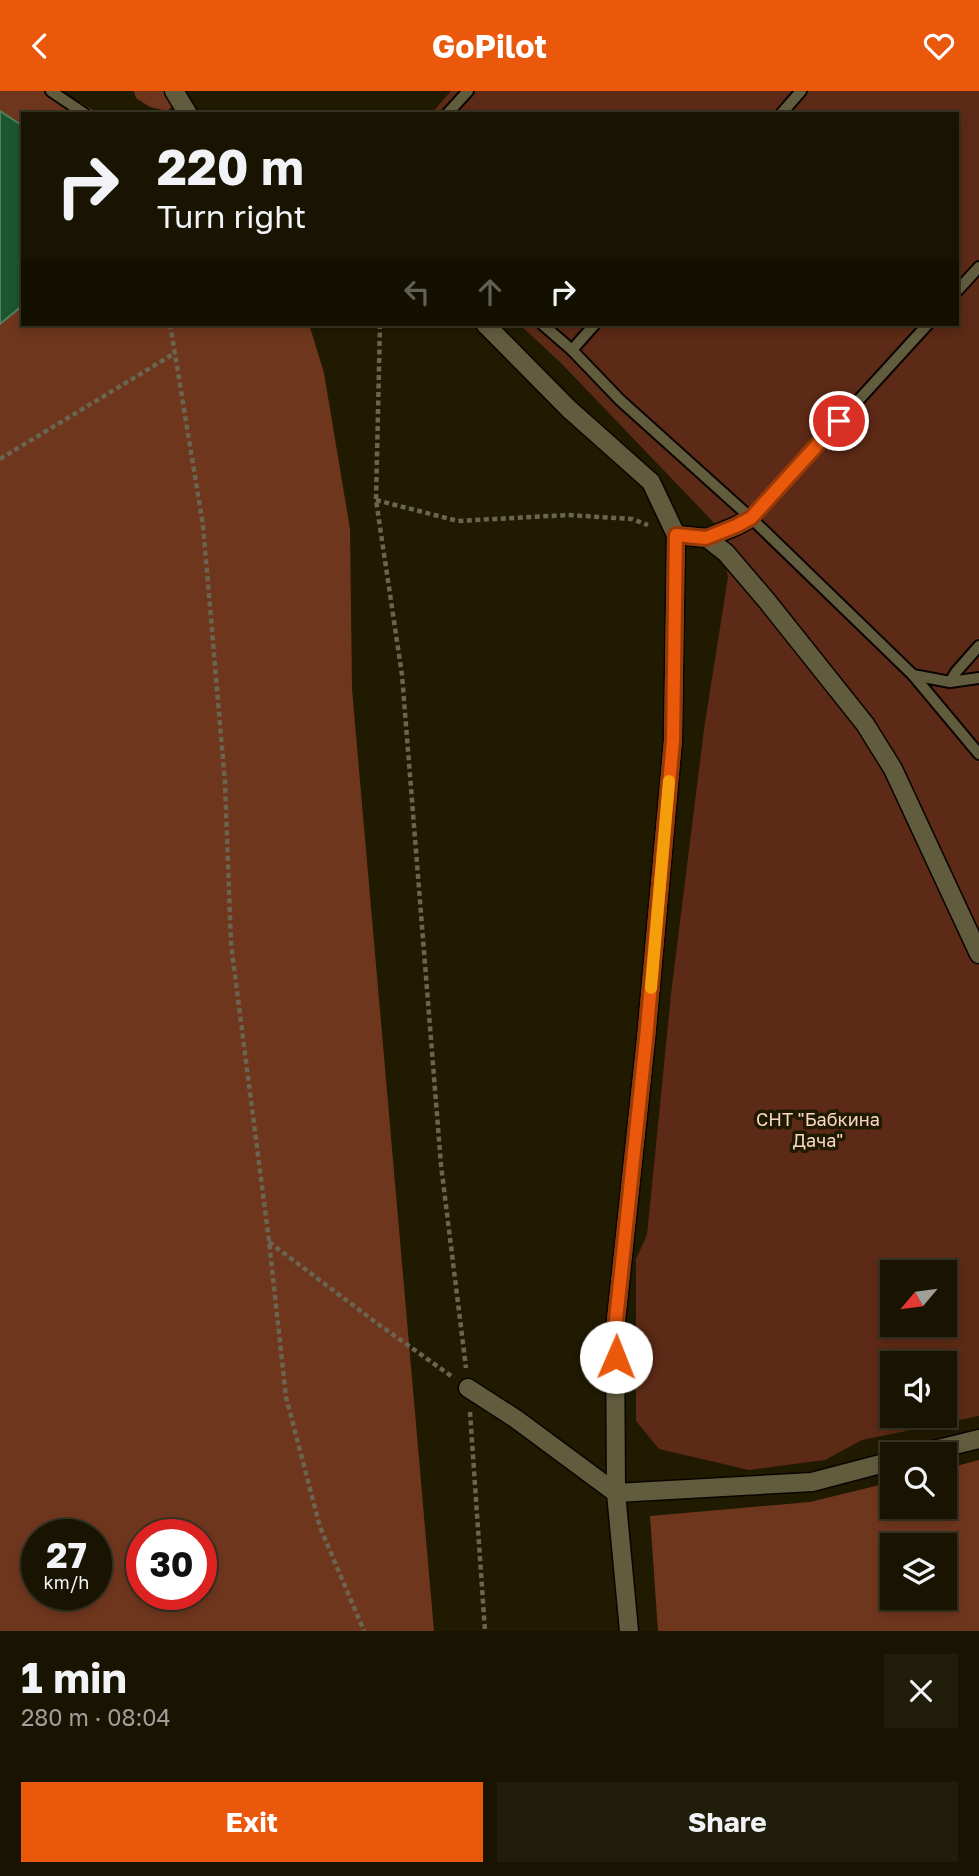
<!DOCTYPE html>
<html lang="en">
<head>
<meta charset="utf-8">
<style>
  body { margin:0; font-family:"Golos Text",sans-serif; background:#211d0b; color:#f1f3f6; height:100vh; display:flex; flex-direction:column; font-size:26px; white-space:nowrap }
  * { box-sizing:border-box; margin:0 }
  p { font-size:23px; color:#9f9e99 }
  .icon { flex:none; width:38px; height:38px; fill:none; stroke:currentColor; stroke-width:2; stroke-linecap:round; stroke-linejoin:round }
  .map { position:relative; height:1540px; overflow:hidden }
  .drawer { display:flex; flex-direction:column; background:#181401; flex:1 }
  .drawer>* { flex:none }
  .guide { position:absolute; left:21px; top:21px; width:938px; height:214px; border-radius:0px; box-shadow:0 4px 10px #0003,0 0 0 2px #363323; background:#181401; color:#f1f3f6; overflow:hidden }
  .needle { width:46px; rotate:241deg }
  .fabs { position:absolute; left:880px; top:1169px; display:grid; gap:14px }
  .fabs a { display:grid; place-items:center; width:77px; height:77px; border-radius:0px; background:#181401; box-shadow:0 4px 10px #0003,0 0 0 2px #363323; font-size:35px }
  .speed { position:absolute; left:21px; top:1428px; display:flex; gap:14px; font-size:35px; font-weight:700; text-align:center }
  .speed>* { display:grid; place-content:center; width:91px; height:91px; border-radius:50%; background:#181401; box-shadow:0 4px 10px #0003,0 0 0 2px #363323; line-height:1 }
  .speed small { font-size:18px; font-weight:400 }
  .speed .limit { border:10px solid #d22; background:#fff; color:#111 }
  .pin { position:absolute; display:grid; place-items:center; width:60px; height:60px; color:#fff; margin:-30px; border:4px solid #fff; border-radius:50%; box-shadow:0 2px 7px #0007 }
  .me { position:absolute; width:77px; margin:-38px; rotate:1deg; stroke-linejoin:round; filter:drop-shadow(0 0 5px #0008) }
  .turn { display:flex; align-items:center; gap:24px; height:147px; padding:0 21px; font-size:32px }
  .turn .icon { width:91px; height:91px; stroke-width:2.5 }
  .turn b { display:block; font-size:49px; line-height:60px }
  .lanes { display:flex; align-items:center; height:66px; padding:0 21px; background:#0003; justify-content:center; gap:35px; direction:ltr }
  .lanes .off { opacity:.35 }
  .round { display:grid; place-items:center; flex:none; width:74px; height:74px; border-radius:0px; background:#211d0b }
  .summary { display:flex; align-items:center; justify-content:space-between; height:119px; padding:0 21px }
  h1 { font-size:42px; font-weight:700; line-height:52px }
  .action { display:flex; gap:14px; margin-top:auto; padding:14px 21px }
  .action a { flex:1; height:80px; border-radius:0px; background:#ea580c; color:#fff; font-size:28px; font-weight:700; line-height:80px; text-align:center }
  .action a+a { background:#211d0b; color:#f1f3f6 }
  header { display:flex; justify-content:space-between; align-items:center; height:91px; padding:0 21px; background:#ea580c; color:#fff; font-size:32px; font-weight:700 }
  .map>svg:first-child { display:block }
  .green { fill:#5c2a16; fill-rule:evenodd }
  .forest { fill:#6f361e; fill-rule:evenodd }
  .water { fill:#1a5731; stroke:#547e5e; stroke-width:2 }
  .lines { fill:none; stroke-linecap:round; stroke-linejoin:round }
  .lane-casing { stroke:#0a0500; stroke-width:14 }
  .street-casing { stroke:#0a0500; stroke-width:21 }
  .path { stroke:#6a6550; stroke-width:4.5; stroke-dasharray:5 3.5; stroke-linecap:butt }
  .lane { stroke:#625c3f; stroke-width:10 }
  .street { stroke:#625c3f; stroke-width:18 }
  .route-casing { stroke:#983908; stroke-width:18 }
  .route { stroke:#ea580c; stroke-width:12 }
  .slow { stroke:#f59e0b; stroke-width:12 }
  .labels { text-anchor:middle; stroke-width:7; stroke-linejoin:round; paint-order:stroke }
  .park-label { font-size:18px; fill:#fbd5c6; stroke:#201a01 }
</style>
</head>
<body>
<header><svg class="icon" aria-label="back" viewBox="0 0 24 24"><path d="M15 5l-7 7 7 7"/></svg>GoPilot<svg class="icon" aria-label="heart" viewBox="0 0 24 24"><path d="M12 20l-8-8c-3-5 5-10 8-4 3-6 11-1 8 4z"/></svg></header>
<div class="map">
<svg width="979" height="1540" viewBox="0 0 979 1540">
  <rect width="100%" height="100%" fill="#201a01"/>
  <path class="green" d="M451,0H979V1325L862,1349L825,1369L749,1379L659,1358L636,1330V1168L647,1144L671,903L704,638L728,486L718,436L561,272L519,233H957V23H431ZM892,1181H945V1234H892ZM892,1272H945V1325H892Z"/>
  <g class="forest">
    <path d="M0,0H61L100,23H23V35L0,20Z"/>
    <path d="M134,0H170L177,12L167,20L150,16L136,7Z"/>
    <path d="M23,214V233H309L324,282L350,438L352,598L434,1540H0V233ZM37,1444H96V1503H37ZM142,1444H201V1503H142Z"/>
    <path d="M979,1369V1540H658L650,1425L810,1411L892,1391V1416H945V1378ZM892,1454H945V1507H892Z"/>
  </g>
  <path class="water" d="M0,20L23,35V214L0,233Z"/>
  <g class="lines">
    <g class="lane-casing">
      <g id="lane">
        <path d="M51,0L85,23"/>
        <path d="M447,23L468,0"/>
        <path d="M781,23L801,0"/>
        <path d="M957,200L979,176"/>
        <path d="M542,233L572,259L620,309L751,427L913,584L950,591L979,587"/>
        <path d="M572,259L595,233"/>
        <path d="M751,427L928,233"/>
        <path d="M913,584L979,663"/>
        <path d="M950,591L956,581L979,555"/>
      </g>
    </g>
    <g class="street-casing">
      <g id="street">
        <path d="M174,0L188,23"/>
        <path d="M485,233L569,318L651,391L676,444L673,649L646,948L615,1239L616,1402L629,1540"/>
        <path d="M676,444L707,447L736,435L751,427"/>
        <path d="M707,447L726,462L767,510L865,633L893,678L979,863"/>
        <path d="M468,1297L516,1328L616,1402L812,1391L892,1370"/>
        <path d="M918,1363L979,1348"/>
      </g>
    </g>
    <g class="path">
      <path d="M170,233L203,434L225,692L231,853L269,1150L286,1306L320,1436L364,1540"/>
      <path d="M380,233L376,409L402,584L441,1074L466,1277"/>
      <path d="M0,368L175,262"/>
      <path d="M376,409L458,430L568,424L632,428L648,434"/>
      <path d="M269,1151L378,1233L454,1287"/>
      <path d="M470,1321L485,1540"/>
    </g>
    <use href="#lane" class="lane"/>
    <use href="#street" class="street"/>
  </g>
  <g class="lines">
    <g class="route-casing">
      <path id="route" d="M616,1266L615,1238L646,948L673,649L676,444L706,447L736,435L751,427L839,330"/>
    </g>
    <use href="#route" class="route"/>
    <path class="slow" d="M651,897L669,690"/>
  </g>
  <g class="labels">
    <g class="park-label">
      <text x="818" y="1035">СНТ "Бабкина<tspan x="818" dy="21">Дача"</tspan></text>
    </g>
  </g>
</svg>
<div class="fabs">
<a><svg class="needle" viewBox="-14 -14 28 28"><path d="M0-13l5 13h-10z" fill="#e53935"/><path d="M0 13l5-13h-10z" fill="#9f9e99"/></svg></a>
<a><svg class="icon" aria-label="sound" viewBox="0 0 24 24"><path d="M4 9h4l5-4v14l-5-4H4zM17 9q2 3 0 6"/></svg></a>
<a><svg class="icon" aria-label="search" viewBox="0 0 24 24"><circle cx="10" cy="10" r="6"/><path d="M15 15l6 6"/></svg></a>
<a><svg class="icon" aria-label="layers" viewBox="0 0 24 24"><path d="M12 4l9 5-9 5-9-5zM3 14l9 5 9-5"/></svg></a>
</div>
<div class="speed"><div>27<small>km/h</small></div><div class="limit">30</div></div>
<div class="pin" style="left:839px;top:330px;background:#d93025"><svg class="icon" aria-label="arrive" viewBox="0 0 24 24"><path d="M6 21V4h12l-3 4 3 4H6"/></svg></div>
<svg class="me" style="left:616px;top:1266px" viewBox="-20 -20 40 40"><circle r="19" fill="#fff"/><path d="M0-13L10 11 0 6-10 11z" fill="#ea580c"/></svg>
<div class="guide">
<div class="turn"><svg class="icon" aria-label="right" viewBox="0 0 24 24"><path d="M7 20v-9h11M14 6l5 5-5 5"/></svg><div><b>220 m</b>Turn right</div></div>
<div class="lanes"><svg class="icon off" aria-label="left" viewBox="0 0 24 24"><path d="M17 20v-9H6M10 6l-5 5 5 5"/></svg><svg class="icon off" aria-label="ahead" viewBox="0 0 24 24"><path d="M12 20V5M6 11l6-6 6 6"/></svg><svg class="icon" aria-label="right" viewBox="0 0 24 24"><path d="M7 20v-9h11M14 6l5 5-5 5"/></svg></div>
</div>
</div>
<section class="drawer">
<div class="summary"><div><h1>1 min</h1><p>280 m · 08:04</p></div><a class="round"><svg class="icon" aria-label="close" viewBox="0 0 24 24"><path d="M6 6l12 12M18 6L6 18"/></svg></a></div>
<div class="action"><a>Exit</a><a>Share</a></div>
</section>
</body>
</html>
